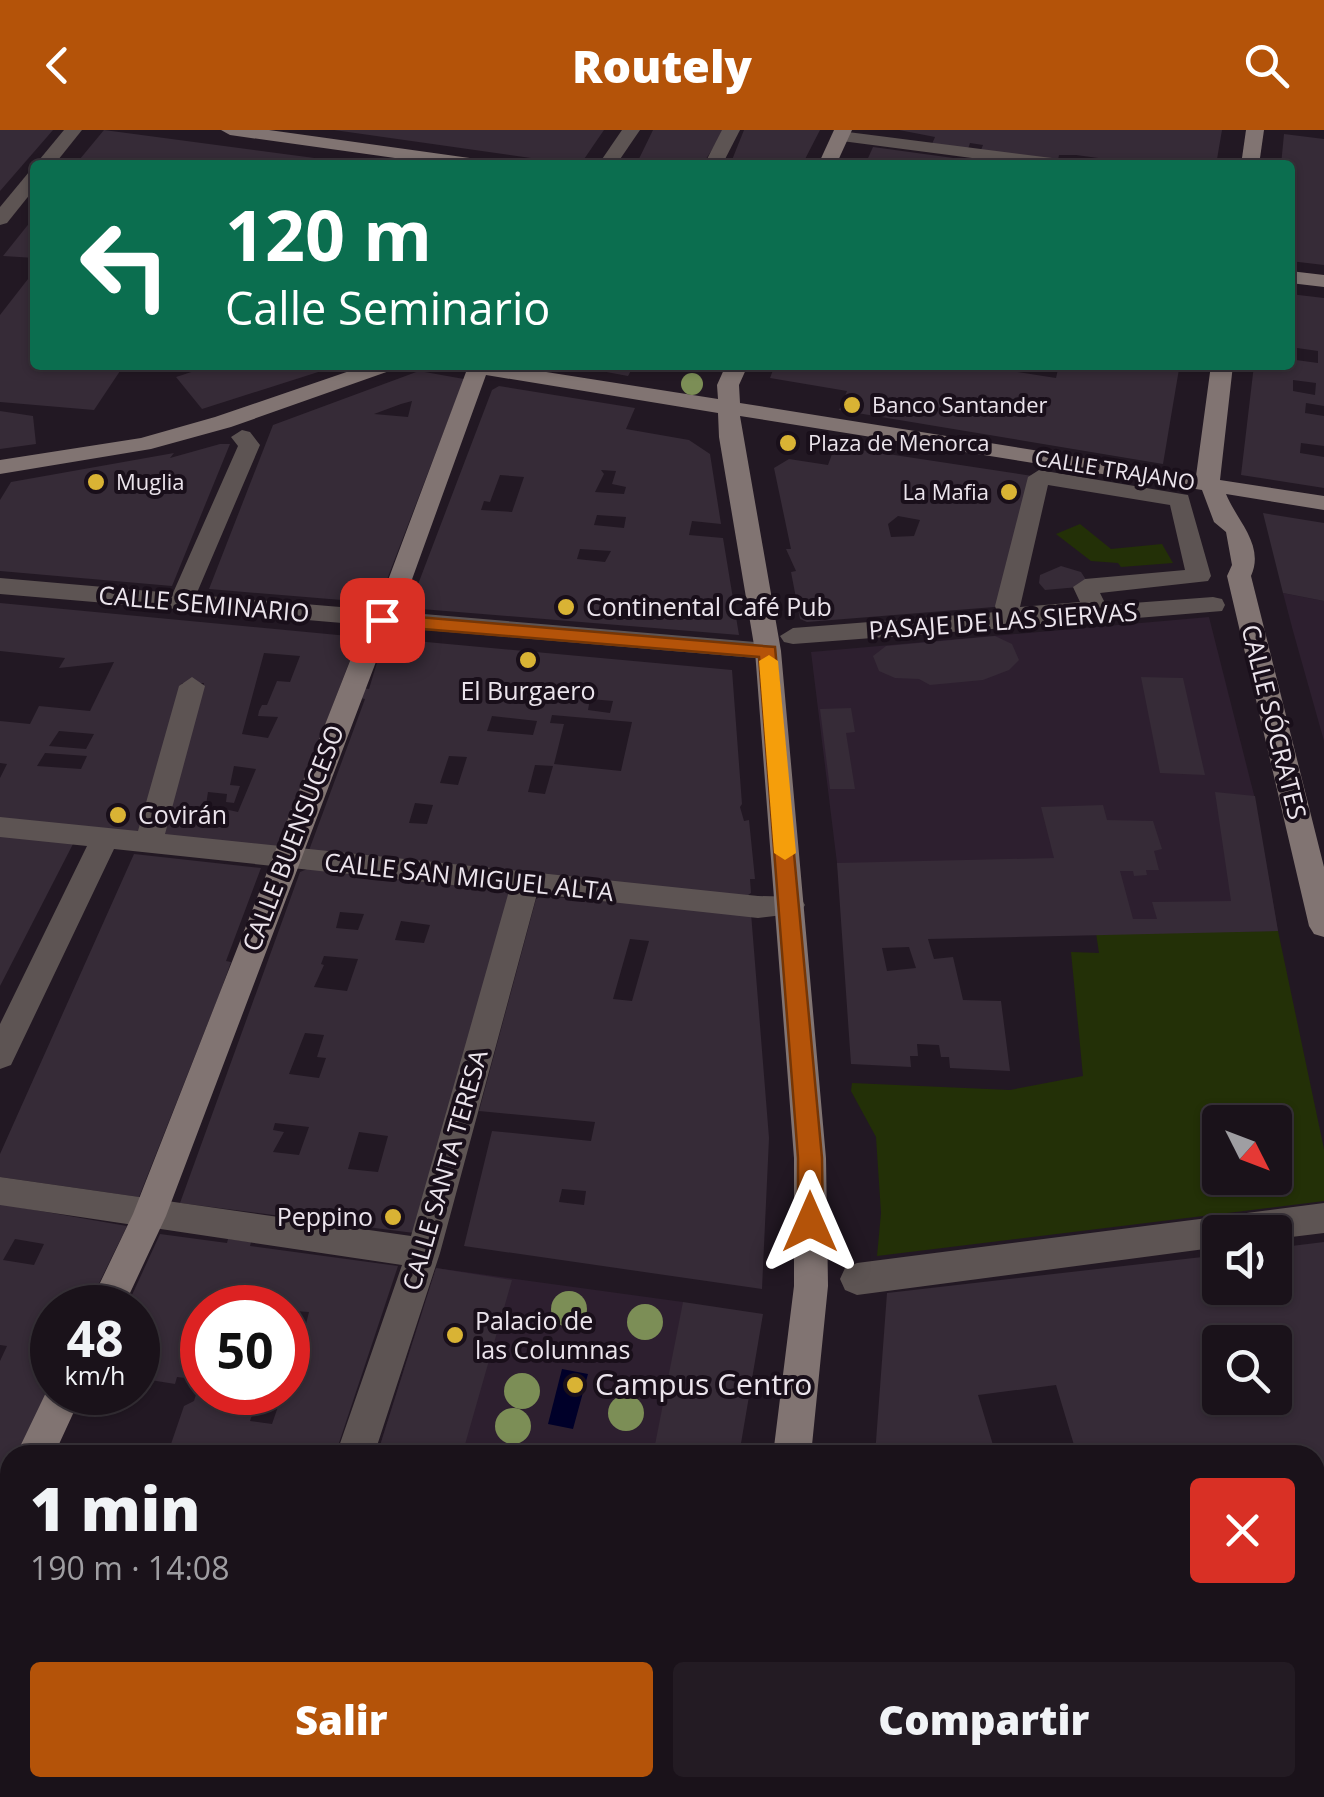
<!DOCTYPE html>
<html lang="es">
<head>
<meta charset="utf-8">
<style>
  body { margin:0; font-family:"Open Sans",sans-serif; background:#231b23; color:#f1f3f6; height:100vh; display:flex; flex-direction:column; font-size:38px; white-space:nowrap }
  * { box-sizing:border-box; margin:0 }
  p { font-size:32px; color:#9f9ea2 }
  .icon { flex:none; width:55px; height:55px; fill:none; stroke:currentColor; stroke-width:2; stroke-linecap:round; stroke-linejoin:round }
  .map { position:relative; flex:1; overflow:hidden }
  .side { position:absolute; left:0px; top:1315px; width:1325px; height:352px; display:flex; flex-direction:column; background:#1a121a; border-radius:30px 30px 0 0; box-shadow:0 2px 8px #0004,0 0 0 2px #383239 }
  .side>* { flex:none }
  .top-card { position:absolute; left:30px; top:30px; width:1265px; height:210px; border-radius:10px; box-shadow:0 2px 8px #0004,0 0 0 2px #383239; background:#0b6e4f; color:#fff; overflow:hidden }
  .needle { width:65px; rotate:132deg }
  .tools { position:absolute; left:1202px; top:975px; display:grid; gap:20px }
  .tools a { display:grid; place-items:center; width:90px; height:90px; border-radius:10px; background:#1a121a; box-shadow:0 2px 8px #0004,0 0 0 2px #383239; font-size:50px }
  .speed { position:absolute; left:30px; top:1155px; display:flex; gap:20px; font-size:50px; font-weight:700; text-align:center }
  .speed>* { display:grid; place-content:center; width:130px; height:130px; border-radius:50%; background:#1a121a; box-shadow:0 2px 8px #0004,0 0 0 2px #383239; line-height:1 }
  .speed small { font-size:25px; font-weight:400 }
  .speed .limit { border:15px solid #d22; background:#fff; color:#111 }
  .pin { position:absolute; display:grid; place-items:center; width:85px; height:85px; color:#fff; margin:-42px; border-radius:20px; box-shadow:0 5px 15px #0006 }
  .me { position:absolute; width:110px; margin:-55px; rotate:0deg; stroke-linejoin:round; filter:drop-shadow(0 0 8px #0008) }
  .turn { display:flex; align-items:center; gap:35px; height:210px; padding:0 30px; font-size:45px }
  .turn .icon { width:130px; height:130px; stroke-width:2.5 }
  .turn b { display:block; font-size:70px; line-height:85px }
  .round { display:grid; place-items:center; flex:none; width:105px; height:105px; border-radius:10px; background:#231b23 }
  .headline { display:flex; align-items:center; justify-content:space-between; height:170px; padding:0 30px }
  h1 { font-size:60px; font-weight:800; line-height:75px }
  .primary-button { display:flex; gap:20px; margin-top:auto; padding:20px 30px }
  .primary-button a { flex:1; height:115px; border-radius:10px; background:#b45309; color:#fff; font-size:40px; font-weight:800; line-height:115px; text-align:center }
  .primary-button a+a { background:#231b23; color:#f1f3f6 }
  header { display:flex; justify-content:space-between; align-items:center; height:130px; padding:0 30px; background:#b45309; color:#fff; font-size:45px; font-weight:800 }
  .map>svg:first-child { display:block }
  .built { fill:#2d1f2f }
  .green { fill:#233007; fill-rule:evenodd }
  .water { fill:#000029 }
  .building { fill:#362b37; fill-rule:evenodd }
  .lines { fill:none; stroke-linecap:round; stroke-linejoin:round }
  .street { fill:#5d5453; fill-rule:evenodd }
  .secondary { fill:#817472; fill-rule:evenodd }
  .tree { fill:#7c8e56 }
  .route { fill:#b45309; stroke:#753606; stroke-width:2.5 }
  .slow { fill:#f59e0b }
  .poi-dot { fill:#d9b334; stroke:#190f1a; stroke-width:4 }
  .labels { text-anchor:middle; stroke-width:8; stroke-linejoin:round; paint-order:stroke }
  .far-poi-label { font-size:22px; fill:#ebe4ec; stroke:#190f1a; text-anchor:start }
  .far-street-label { font-size:22px; fill:#ebe4ec; stroke:#190f1a }
  .street-label { font-size:25px; fill:#ebe4ec; stroke:#190f1a }
  .poi-label { font-size:25px; fill:#ebe4ec; stroke:#190f1a; text-anchor:start }
  .near-poi-label { font-size:30px; fill:#ebe4ec; stroke:#190f1a; text-anchor:start }
</style>
</head>
<body>
<header><svg class="icon" aria-label="back" viewBox="0 0 24 24"><path d="M15 5l-7 7 7 7"/></svg>Routely<svg class="icon" aria-label="search" viewBox="0 0 24 24"><circle cx="10" cy="10" r="6"/><path d="M15 15l6 6"/></svg></header>
<div class="map">
<svg width="1324" height="1667" viewBox="0 0 1324 1667">
  <rect width="100%" height="100%" fill="#221823"/>
  <g class="built">
    <path d="M1283,463L1324,471V611L1293,501Z"/>
    <path d="M1209,487L1254,665L1278,801L944,807L844,790L811,522Z"/>
    <path d="M436,1138L683,1172L739,1325H377Z"/>
  </g>
  <g class="green">
    <path d="M1080,394L1111,419L1162,414L1173,433L1121,437L1118,433L1091,431L1056,404Z"/>
    <path d="M1278,801L1324,1019V1071L877,1126L881,1083L876,1007L851,961L852,953L1010,960L1083,946L1071,822L1099,823L1096,803ZM1220,992H1275V1048H1220Z"/>
  </g>
  <path class="water" d="M562,1239L588,1244L573,1299L548,1294Z"/>
  <g class="building">
    <path d="M0,0H53L0,61Z"/>
    <path d="M104,0L352,33V35H75Z"/>
    <path d="M334,0H604L580,35Z"/>
    <path d="M653,0H725L702,35H636Z"/>
    <path d="M744,0H820L802,35H730Z"/>
    <path d="M899,0H1222L1216,35H1150L1076,25H1059L1058,30L981,20L983,15L970,13L968,19L932,14L935,7Z"/>
    <path d="M1284,4L1324,9V135L1290,131V35H1281Z"/>
    <path d="M873,17L990,33L989,35H865Z"/>
    <path d="M35,86V128L3,126Z"/>
    <path d="M35,140V197L29,206H35V235H124L94,280L0,272V185Z"/>
    <path d="M1290,164L1324,168V276L1306,273L1305,283L1324,286V316L1301,313L1300,323L1324,327V358L1241,345L1254,235H1290ZM1297,218L1318,221V233L1296,230ZM1293,250L1316,253L1315,265L1293,261Z"/>
    <path d="M213,235H337V236L202,279L176,247Z"/>
    <path d="M569,235H634L628,246Z"/>
    <path d="M775,235H973L1056,248L1059,235H1184V240L1179,239L1163,334L839,280L847,261L770,248Z"/>
    <path d="M419,241L464,249L378,473L209,459L273,295ZM412,271L408,287L374,284L401,274Z"/>
    <path d="M499,256L635,278L626,299L689,310L710,324L721,394L692,391L689,405L723,408L739,505L409,478L492,260ZM601,340L616,341L612,354L626,357L624,364L595,362L604,344ZM500,345L524,347L512,382L481,380L484,371L490,372ZM597,385L626,387L624,398L594,395ZM580,419L611,421L605,432L577,429Z"/>
    <path d="M0,281L33,286L36,314L0,319Z"/>
    <path d="M220,314H230L172,456L0,441V370L11,352L174,323L170,328Z"/>
    <path d="M835,316L1039,347L1007,476L807,492L800,489L791,442L796,441L786,419H791L774,338L789,329L828,335ZM898,386L920,390L914,406L891,407L888,394Z"/>
    <path d="M1263,383L1324,393V471L1283,463Z"/>
    <path d="M1061,436L1081,442L1090,456L1045,460L1039,453L1040,445Z"/>
    <path d="M0,473L359,507L277,720L162,708L204,553H182L140,704L0,689V648L7,634L0,633V591L30,594L39,576L90,581L114,532L59,538L65,528L0,521ZM264,523L300,526L290,552L277,551L267,575H262L259,581L258,586L278,587L268,608L242,604ZM59,601L94,604L86,619L49,616ZM45,623L87,626L81,639L37,636ZM234,636L256,639L238,682L206,675L208,662L227,664L226,672L234,673L240,656L230,655Z"/>
    <path d="M995,506L1012,514L1019,530L1009,540L983,550L930,555L919,549L895,548L879,541L873,526L886,516Z"/>
    <path d="M394,509L732,540L742,674L740,677L744,691L749,690L755,749H750L751,763L744,768L308,723L365,569L360,568L363,558L369,559L382,516ZM590,569L613,571L610,583L588,580ZM552,585L632,592L621,641L554,634L564,594L550,593ZM492,586L537,591L533,605L487,601ZM449,626L467,627L458,655L440,653ZM535,635L553,636L545,664L528,662ZM415,673L433,675L427,694L409,693Z"/>
    <path d="M1141,547L1183,548L1205,645L1160,643Z"/>
    <path d="M851,578L855,602L846,603L855,659H830L820,579Z"/>
    <path d="M1215,662L1255,666L1278,801L928,809L934,829L953,827L963,870L1001,871L1010,941L950,938L949,927H941L939,915L917,914L918,926H910L911,937L851,934L837,733L1054,728L1041,677L1103,675L1107,690L1153,691L1162,719L1154,721L1159,740H1146L1147,745L1134,746L1133,741H1120L1133,789H1157L1152,772L1231,771ZM909,817L916,838L887,841L882,818Z"/>
    <path d="M0,705L74,712L0,856Z"/>
    <path d="M134,724L261,738L226,831L231,832L221,860L139,1067L0,1047V1024Z"/>
    <path d="M312,737L511,758L414,1103L180,1073L300,742ZM340,782L364,784L358,800L336,798ZM401,791L430,795L424,813L395,810ZM324,826L358,829L347,861L314,857L324,835L321,834ZM305,903L324,905L317,927L326,928L319,948L289,944ZM275,993L309,997L299,1025L273,1022L284,1002L273,1000ZM359,1002L388,1006L378,1042L348,1039Z"/>
    <path d="M542,766L751,783L769,1008L762,1159L464,1116L492,1001L591,1011L595,992L479,981L536,769ZM630,809L649,811L632,871L613,869ZM562,1059L586,1061L584,1075L559,1072Z"/>
    <path d="M0,1074L127,1096L87,1178H52V1251L18,1325H10V1342L0,1363V1231L7,1216L0,1215ZM15,1109L44,1114L34,1135L3,1130Z"/>
    <path d="M160,1104L227,1113L228,1109L251,1112L250,1116L398,1136L335,1325H190L178,1323L171,1314L184,1276L194,1271L198,1258L192,1257L194,1249L177,1247L175,1254L138,1248V1178H126ZM232,1170L253,1173L251,1178L309,1182L304,1202L288,1200V1262H283L272,1294L250,1291L260,1262H202V1196L189,1194L194,1181L229,1178Z"/>
    <path d="M1324,1112V1472L1315,1473V1325H1077L1056,1255L978,1265L996,1325H875L887,1163L1220,1125V1158H1275V1118ZM1220,1212H1275V1268H1220Z"/>
    <path d="M436,1138L512,1150L462,1325H377Z"/>
    <path d="M683,1172L763,1184L739,1325H653Z"/>
    <path d="M10,1429V1590H0V1450Z"/>
    <path d="M1324,1611V1667H1022L1063,1658H1315V1613Z"/>
    <path d="M0,1648L10,1649V1658L221,1661L218,1667H0Z"/>
  </g>
  <g class="lines">
    <g class="street">
      <path d="M64,0H82L54,35H35Z"/>
      <path d="M622,0H640L616,35H598Z"/>
      <path d="M722,0H740L722,35H704Z"/>
      <path d="M840,1L1068,30L1077,35H1025L834,10V2Z"/>
      <path d="M35,41V58L7,93L0,95V77L29,42Z"/>
      <path d="M242,300L250,302L260,315L196,465L768,513L781,521L768,529L0,464V448L173,463L238,316L231,307Z"/>
      <path d="M1039,340L1188,365L1211,446L1208,451L1100,463L1106,475L1213,467L1222,469L1225,475L1222,481L1076,493L1066,489L1030,496L793,514L784,512L780,506L793,498L997,482L995,476L1028,347ZM1048,355L1170,375L1185,440L1085,449L1073,457L1080,472L1020,477Z"/>
      <path d="M192,547L205,556L165,704L758,766L800,767L805,775L800,783L758,788L537,764L440,1123L374,1325H336L402,1135L0,1075V1047L411,1106L509,761L114,719L11,935L0,939V894L87,716L0,707V687L138,701L179,556Z"/>
      <path d="M1324,1073V1103L1275,1109V1102H1220V1117L857,1165L845,1160L840,1149L845,1138L857,1133Z"/>
      <rect x="0" y="1599" width="10" height="42"/>
      <path d="M221,1658H263L260,1667H218Z"/>
    </g>
    <g class="secondary">
      <path d="M221,0H269L484,30L493,35H445L230,5Z"/>
      <path d="M834,0H852L836,35H818Z"/>
      <path d="M1246,0H1264L1259,35H1241Z"/>
      <path d="M1290,141L1324,145V157L1290,153Z"/>
      <path d="M367,235H399L395,239L231,297L151,319L0,344V330L141,308L215,287Z"/>
      <path d="M451,235H502L718,269L717,255L726,235H748L739,255L740,273L1196,346L1211,235H1233L1220,350L1324,366V380L1226,364C1237,391 1265,415 1251,446L1324,737V807L1314,804L1309,796L1227,446L1232,435L1226,402L1214,392L1202,360L740,286L781,521L826,1028L828,1156L811,1325H773L794,1156V1028L755,521L719,307L718,283L486,245L402,477L385,508L166,1086L123,1178H88L133,1084L359,508L378,477L466,242Z"/>
      <path d="M52,1250V1262H83L54,1325H16Z"/>
      <path d="M10,1359V1415L0,1419V1363Z"/>
      <path d="M1324,1520V1560L1315,1562V1522Z"/>
      <path d="M724,1658H773L769,1667H720Z"/>
    </g>
  </g>
  <g class="tree">
    <circle cx="692" cy="254" r="11"/>
    <circle cx="569" cy="1179" r="18"/>
    <circle cx="645" cy="1192" r="18"/>
    <circle cx="522" cy="1261" r="18"/>
    <circle cx="626" cy="1283" r="18"/>
    <circle cx="513" cy="1296" r="18"/>
  </g>
  <path class="route" d="M382,484L775,517L822,1028L823,1092L820,1100L810,1103L801,1100L798,1092V1028L759,527L375,495L372,490Z"/>
  <path class="slow" d="M769,525L778,531L796,723L785,730L774,723L759,531Z"/>
  <g class="poi-dot">
    <circle cx="852" cy="275" r="10"/>
    <circle cx="788" cy="313" r="10"/>
    <circle cx="96" cy="352" r="10"/>
    <circle cx="1009" cy="362" r="10"/>
    <circle cx="566" cy="477" r="10"/>
    <circle cx="528" cy="530" r="10"/>
    <circle cx="118" cy="685" r="10"/>
    <circle cx="393" cy="1087" r="10"/>
    <circle cx="455" cy="1205" r="10"/>
    <circle cx="575" cy="1255" r="10"/>
  </g>
  <g class="labels">
    <g class="far-poi-label">
      <text x="872" y="283">Banco Santander</text>
      <text x="808" y="321">Plaza de Menorca</text>
      <text x="116" y="360">Muglia</text>
      <text x="989" y="370" text-anchor="end">La Mafia</text>
    </g>
    <g class="far-street-label">
      <text transform="translate(1115 340) rotate(9)" y="8">CALLE TRAJANO</text>
    </g>
    <g class="street-label">
      <text transform="translate(204 474) rotate(5)" y="9">CALLE SEMINARIO</text>
      <text transform="translate(1003 491) rotate(-4)" y="9">PASAJE DE LAS SIERVAS</text>
      <text transform="translate(1274 592) rotate(76)" y="9">CALLE SÓCRATES</text>
      <text transform="translate(293 708) rotate(-69)" y="9">CALLE BUENSUCESO</text>
      <text transform="translate(469 747) rotate(6)" y="9">CALLE SAN MIGUEL ALTA</text>
      <text transform="translate(445 1040) rotate(-74)" y="9">CALLE SANTA TERESA</text>
    </g>
    <g class="poi-label">
      <text x="586" y="486">Continental Café Pub</text>
      <text x="528" y="570" text-anchor="middle">El Burgaero</text>
      <text x="138" y="694">Covirán</text>
      <text x="373" y="1096" text-anchor="end">Peppino</text>
      <text x="475" y="1200">Palacio de<tspan x="475" dy="29">las Columnas</tspan></text>
    </g>
    <g class="near-poi-label">
      <text x="595" y="1265">Campus Centro</text>
    </g>
  </g>
</svg>
<div class="tools">
<a><svg class="needle" viewBox="-14 -14 28 28"><path d="M0-13l5 13h-10z" fill="#e53935"/><path d="M0 13l5-13h-10z" fill="#9f9ea2"/></svg></a>
<a><svg class="icon" aria-label="sound" viewBox="0 0 24 24"><path d="M4 9h4l5-4v14l-5-4H4zM17 9q2 3 0 6"/></svg></a>
<a><svg class="icon" aria-label="search" viewBox="0 0 24 24"><circle cx="10" cy="10" r="6"/><path d="M15 15l6 6"/></svg></a>
</div>
<div class="speed"><div>48<small>km/h</small></div><div class="limit">50</div></div>
<div class="pin" style="left:382px;top:490px;background:#d93025"><svg class="icon" aria-label="arrive" viewBox="0 0 24 24"><path d="M6 21V4h12l-3 4 3 4H6"/></svg></div>
<svg class="me" style="left:810px;top:1092px" viewBox="-20 -20 40 40"><path d="M0-17L14 15 0 8-14 15z" fill="#b45309" stroke="#fff" stroke-width="4"/></svg>
<div class="top-card">
<div class="turn"><svg class="icon" aria-label="left" viewBox="0 0 24 24"><path d="M17 20v-9H6M10 6l-5 5 5 5"/></svg><div><b>120 m</b>Calle Seminario</div></div>
</div>
<section class="side">
<div class="headline"><div><h1>1 min</h1><p>190 m · 14:08</p></div><a class="round" style="background:#d93025;color:#fff"><svg class="icon" aria-label="close" viewBox="0 0 24 24"><path d="M6 6l12 12M18 6L6 18"/></svg></a></div>
<div class="primary-button"><a>Salir</a><a>Compartir</a></div>
</section>
</div>
</body>
</html>
